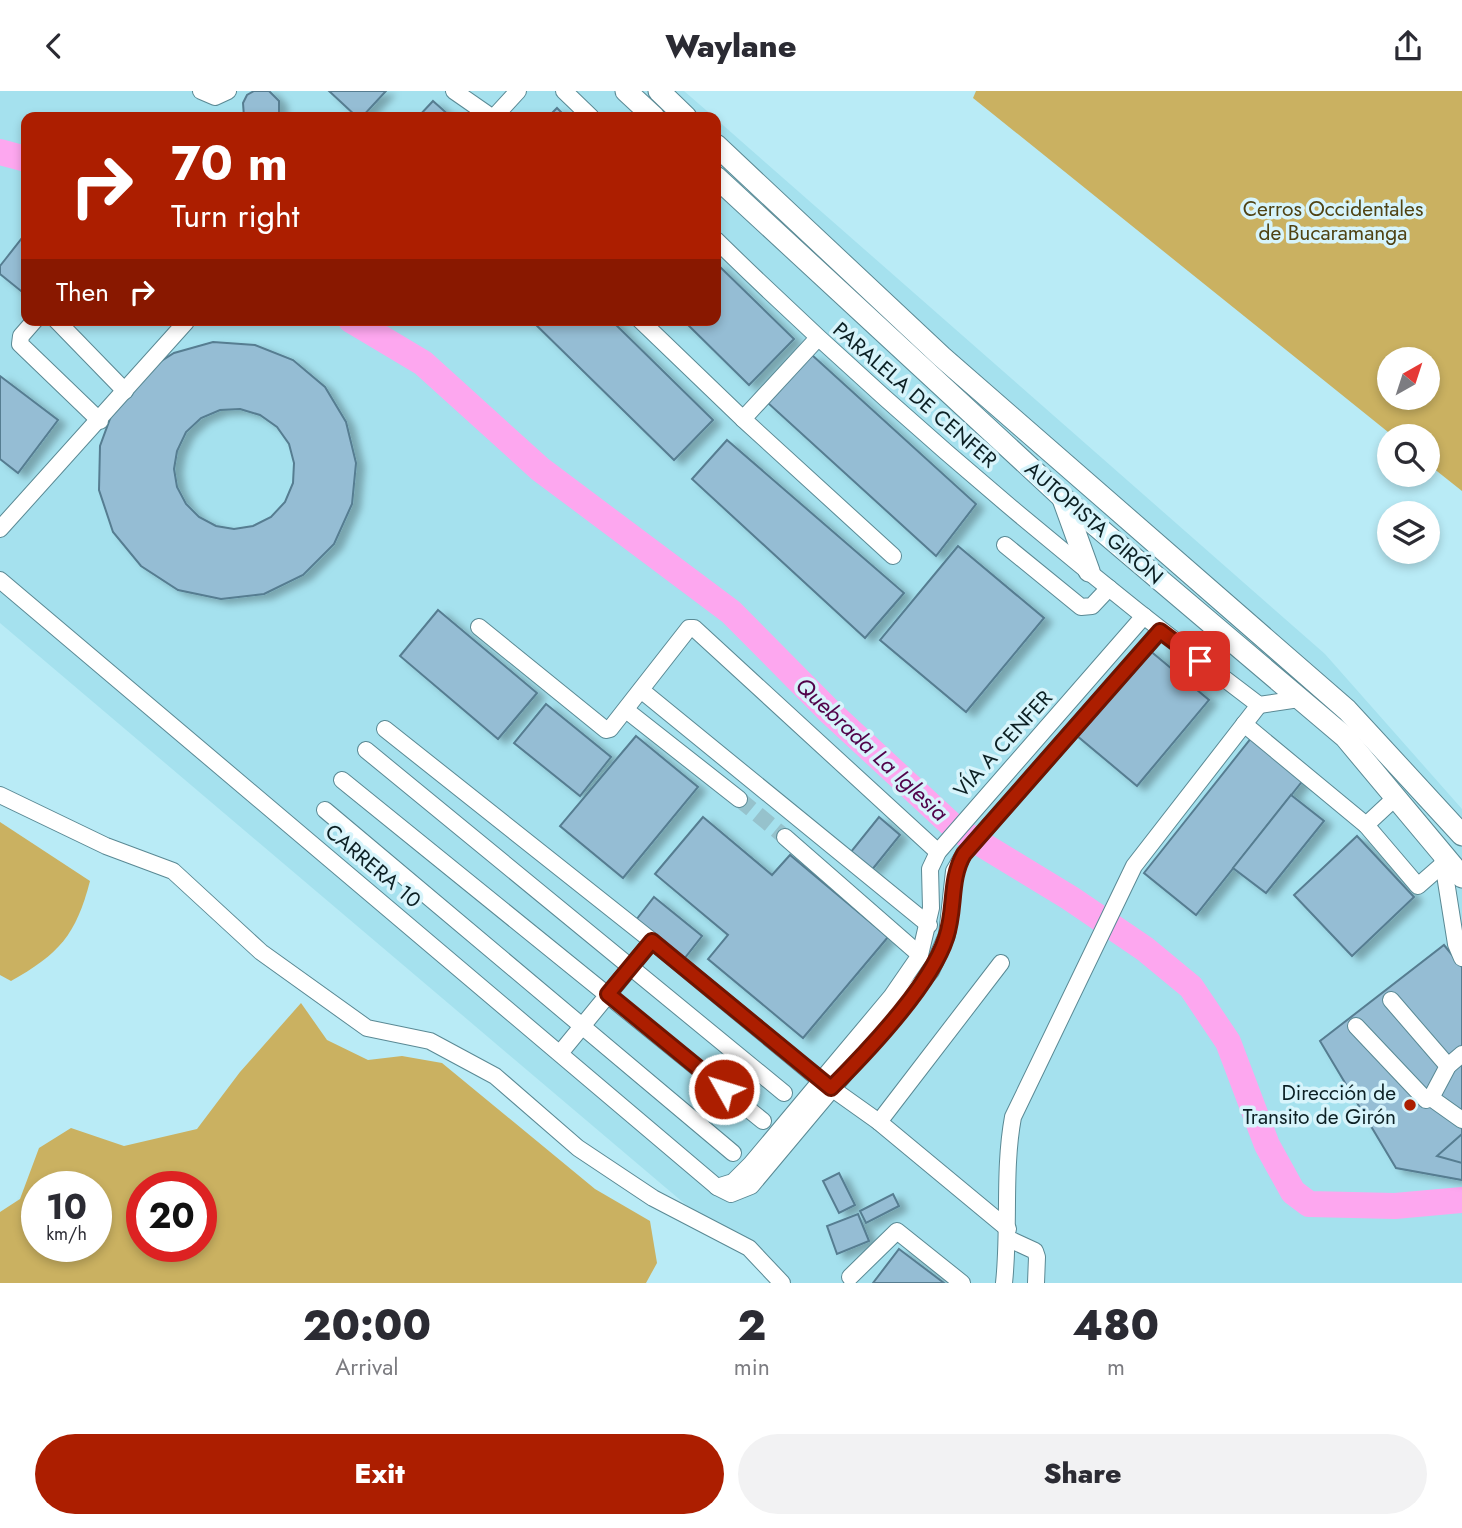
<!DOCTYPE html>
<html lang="en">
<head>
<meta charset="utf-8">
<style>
  body { margin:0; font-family:Jost,sans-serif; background:#f2f2f3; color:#2b2b33; height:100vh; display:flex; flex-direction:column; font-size:26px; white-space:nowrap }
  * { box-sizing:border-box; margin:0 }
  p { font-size:23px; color:#7c7c81 }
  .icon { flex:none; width:38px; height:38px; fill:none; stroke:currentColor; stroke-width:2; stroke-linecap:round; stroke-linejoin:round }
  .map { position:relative; height:1192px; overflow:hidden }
  .side { display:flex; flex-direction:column; background:#fff; flex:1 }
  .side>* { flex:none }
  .top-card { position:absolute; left:21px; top:21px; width:700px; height:214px; border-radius:14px; box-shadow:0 4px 10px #0003; background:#ac1e00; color:#fff; overflow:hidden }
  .needle { width:46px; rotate:39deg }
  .buttons { position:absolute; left:1377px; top:256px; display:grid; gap:14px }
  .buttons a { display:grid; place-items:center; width:63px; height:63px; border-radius:50%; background:#fff; box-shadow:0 4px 10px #0003; font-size:35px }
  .speed { position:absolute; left:21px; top:1080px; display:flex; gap:14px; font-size:35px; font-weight:700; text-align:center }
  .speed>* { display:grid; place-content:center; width:91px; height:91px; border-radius:50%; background:#fff; box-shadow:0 4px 10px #0003; line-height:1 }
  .speed small { font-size:18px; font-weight:400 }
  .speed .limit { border:10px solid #d22; background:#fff; color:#111 }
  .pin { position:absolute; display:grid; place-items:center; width:60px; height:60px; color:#fff; margin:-30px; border-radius:14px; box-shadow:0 4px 10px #0006 }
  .me { position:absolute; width:77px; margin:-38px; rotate:309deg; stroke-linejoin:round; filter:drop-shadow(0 0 5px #0008) }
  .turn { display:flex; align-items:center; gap:24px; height:147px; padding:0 35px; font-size:32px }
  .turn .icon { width:91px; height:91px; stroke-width:2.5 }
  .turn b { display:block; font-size:49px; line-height:60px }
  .then { display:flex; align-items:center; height:66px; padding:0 35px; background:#0003; gap:14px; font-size:26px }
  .eta { display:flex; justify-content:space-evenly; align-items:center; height:119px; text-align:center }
  .eta b { font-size:42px; font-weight:800; line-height:49px }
  .primary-button { display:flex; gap:14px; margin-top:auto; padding:14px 35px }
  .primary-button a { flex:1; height:80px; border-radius:42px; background:#ac1e00; color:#fff; font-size:28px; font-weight:800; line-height:80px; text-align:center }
  .primary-button a+a { background:#f2f2f3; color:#2b2b33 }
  header { display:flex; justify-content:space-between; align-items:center; height:91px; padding:0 35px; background:#fff; font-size:32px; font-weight:800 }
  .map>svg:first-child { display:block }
  .built { fill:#a5e1ee }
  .green { fill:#cab161; fill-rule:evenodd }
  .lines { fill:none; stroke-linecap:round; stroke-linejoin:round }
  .river { stroke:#fda7ef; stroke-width:26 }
  .building { fill:#95bdd4; stroke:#567d91; stroke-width:2; fill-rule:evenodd; filter:url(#shadow) }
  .minor-tunnel { stroke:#96c2cc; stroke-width:16; stroke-dasharray:16 8; stroke-linecap:butt }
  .minor-casing { stroke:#5a8994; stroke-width:18 }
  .highway-casing { stroke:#5a8994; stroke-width:23 }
  .minor { stroke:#fff; stroke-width:16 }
  .highway { stroke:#fff; stroke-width:21 }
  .route-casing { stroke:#701400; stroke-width:18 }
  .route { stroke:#ac1e00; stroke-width:12 }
  .poi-dot { fill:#ac1e00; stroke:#d7f4fb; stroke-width:2.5 }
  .labels { text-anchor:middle; stroke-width:7; stroke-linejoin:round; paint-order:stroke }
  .park-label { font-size:21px; fill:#4f4213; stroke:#d7f4fb }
  .street-label { font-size:21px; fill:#0c2024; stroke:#d7f4fb }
  .poi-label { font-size:21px; fill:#0c2024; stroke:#d7f4fb; text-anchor:end }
  .water-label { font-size:23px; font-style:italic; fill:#51034a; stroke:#d7f4fb }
</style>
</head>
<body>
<header><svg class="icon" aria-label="back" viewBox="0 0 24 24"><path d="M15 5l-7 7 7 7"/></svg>Waylane<svg class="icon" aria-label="share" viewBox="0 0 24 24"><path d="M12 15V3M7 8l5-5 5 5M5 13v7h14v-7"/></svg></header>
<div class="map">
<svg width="1462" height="1192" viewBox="0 0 1462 1192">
  <defs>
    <filter id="shadow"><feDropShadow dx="8" dy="4.5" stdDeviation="3.5" flood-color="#0004"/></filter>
  </defs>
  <rect width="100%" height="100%" fill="#b9ebf6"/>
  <path class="built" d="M0,0H684L714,26H26V229H716V28L1325,563L1462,718V1192H778L0,532Z"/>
  <g class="green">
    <path d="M976,0H1462V400L1428,373V345H1393L973,7ZM1390,268H1428V306H1390Z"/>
    <path d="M0,731L90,790C76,844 59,863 11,890L0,884Z"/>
    <path d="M301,912L327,949L368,969L402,965L442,972L595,1098L650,1130L657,1172L646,1192H0V1121L20,1108L39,1057L71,1037L124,1055L197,1038L240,981ZM37,1096H96V1155H37ZM142,1096H201V1155H142Z"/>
  </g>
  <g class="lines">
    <g class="river">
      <path d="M0,61L26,68"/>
      <path d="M351,229L423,272L540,378L731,521L831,622L955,737L1070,807L1145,858L1191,896L1228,951L1267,1054L1293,1101L1309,1113L1395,1115L1462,1109"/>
    </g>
  </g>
  <g class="building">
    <path d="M269,0L279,10V26H244L243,12L247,4L254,0Z"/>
    <path d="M329,0H386L362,26H357Z"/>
    <path d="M433,10L451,26H418Z"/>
    <path d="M557,17L566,26H548Z"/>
    <path d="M26,142V204L0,183V175Z"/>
    <path d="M716,172L794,248L749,294L683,229H716Z"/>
    <path d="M531,229H611L713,329L674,369Z"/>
    <path d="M213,251L255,254L293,269L325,296L346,331L356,372L352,413L334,453L303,484L264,503L221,508L178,499L141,475L113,441L99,399L100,355L114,317L139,284L174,262ZM240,318L260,324L277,336L289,353L294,372L293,392L285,411L271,426L253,435L234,438L216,435L199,426L186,413L177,396L174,378L177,360L186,341L201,327L220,319Z"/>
    <path d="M812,264L976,413L936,465L768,312Z"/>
    <path d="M0,285L58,329L18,382L0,368Z"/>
    <path d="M727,349L904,502L865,547L692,388Z"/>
    <path d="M958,455L1044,527L966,621L880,549Z"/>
    <path d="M438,519L537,602L498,648L400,565Z"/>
    <path d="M1148,558L1209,609L1137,695L1076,644Z"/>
    <path d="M546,613L611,666L580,705L514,652Z"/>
    <path d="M636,645L698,696L623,787L560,735Z"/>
    <path d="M1252,646L1304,688L1196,824L1144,782Z"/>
    <path d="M1291,704L1324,730L1266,802L1233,777Z"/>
    <path d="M703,726L772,784L790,764L888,846L803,947L708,868L728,844L655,783Z"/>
    <path d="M879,726L900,744L871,780L850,762Z"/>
    <path d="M1357,745L1414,806L1352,865L1294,804Z"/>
    <path d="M654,806L702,845L684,868L636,829Z"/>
    <path d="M1444,854L1462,876V1089L1396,1077L1320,950Z"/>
    <path d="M1462,1043V1072L1437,1065Z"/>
    <path d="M839,1082L855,1114L839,1122L823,1090Z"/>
    <path d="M893,1103L899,1115L866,1132L860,1120Z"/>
    <path d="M858,1123L869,1150L837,1163L827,1135Z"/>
    <path d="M899,1158L944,1192H873Z"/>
  </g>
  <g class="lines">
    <path class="minor-tunnel" d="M739,708L785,746"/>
    <g class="minor-casing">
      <g id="minor">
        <path d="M201,0L215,6L228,0"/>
        <path d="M454,0L490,25L496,24L518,0"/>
        <path d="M564,0L591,26"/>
        <path d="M716,149C886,315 1069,471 1259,614L1299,608"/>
        <path d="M35,229L21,245L20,253L100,330"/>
        <path d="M56,229L125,300"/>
        <path d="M640,229L743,328L817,248"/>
        <path d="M743,328L893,465"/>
        <path d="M0,438L186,231"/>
        <path d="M1005,454L1081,516L1092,515L1109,497"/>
        <path d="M0,489L717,1096L731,1103L751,1095L931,880L947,844L954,780L964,763L1160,540"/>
        <path d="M479,536L606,639L610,638L689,537H694L938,761"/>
        <path d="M641,599L929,834"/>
        <path d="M626,619L739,708"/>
        <path d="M1244,633L1366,734L1418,795L1442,774"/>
        <path d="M385,638L652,850L820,989L879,1031L1008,1138"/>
        <path d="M366,659L784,1002"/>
        <path d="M342,689L763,1030"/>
        <path d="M0,704L106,755L173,780L261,861L367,937L430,950L495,985L578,1057L653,1107L749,1157L782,1192"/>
        <path d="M325,719L733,1062"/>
        <path d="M1366,734L1395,707"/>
        <path d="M785,746L920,864"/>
        <path d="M1442,765L1456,853L1462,867"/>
        <path d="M1391,909L1448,975"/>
        <path d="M1356,935L1426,1009L1431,1007L1448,975L1462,963"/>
        <path d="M561,961L652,850"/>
        <path d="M1431,1007L1462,1029"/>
        <path d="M879,1031L1001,872"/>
        <path d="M717,1096L733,1091L751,1073L891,906L920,864L931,817L930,778L938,761L1144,525"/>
        <path d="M1009,1148L1035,1160L1037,1166L1036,1192"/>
        <path d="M850,1186L897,1140L962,1192"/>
        <path d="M1004,1192C1010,1137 1003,1080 1013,1026L1134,775L1259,614"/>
      </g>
    </g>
    <g class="highway-casing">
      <g id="highway">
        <path d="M626,0L654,26"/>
        <path d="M659,0L686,26"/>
        <path d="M716,54L942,266L1347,619L1462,744"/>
        <path d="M716,86L1062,406L1345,646L1462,786"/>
        <path d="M1063,408L1089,480"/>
      </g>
    </g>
    <use href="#minor" class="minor"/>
    <use href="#highway" class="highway"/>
  </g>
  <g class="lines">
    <g class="route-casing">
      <path id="route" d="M724,998L608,903L652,850L831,997C866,962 931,894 946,847C956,818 949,789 964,763L1160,540L1200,570"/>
    </g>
    <use href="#route" class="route"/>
  </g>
  <circle class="poi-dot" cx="1410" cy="1014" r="7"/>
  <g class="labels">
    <g class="park-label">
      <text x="1333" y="125">Cerros Occidentales<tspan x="1333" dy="24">de Bucaramanga</tspan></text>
    </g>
    <g class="street-label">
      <text transform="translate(915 304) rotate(41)" y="7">PARALELA DE CENFER</text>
      <text transform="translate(1094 432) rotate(41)" y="7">AUTOPISTA GIRÓN</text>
      <text transform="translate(1003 653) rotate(-48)" y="7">VÍA A CENFER</text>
      <text transform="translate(373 775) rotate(40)" y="7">CARRERA 10</text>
    </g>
    <g class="poi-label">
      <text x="1396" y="1009">Dirección de<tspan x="1396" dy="24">Transito de Girón</tspan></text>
    </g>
    <g class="water-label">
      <text transform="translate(872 658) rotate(43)" y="8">Quebrada La Iglesia</text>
    </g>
  </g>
</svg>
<div class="buttons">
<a><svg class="needle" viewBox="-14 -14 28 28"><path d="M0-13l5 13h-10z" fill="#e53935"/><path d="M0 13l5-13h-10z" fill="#7c7c81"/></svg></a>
<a><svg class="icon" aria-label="search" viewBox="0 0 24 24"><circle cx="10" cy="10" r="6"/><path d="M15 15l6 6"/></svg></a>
<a><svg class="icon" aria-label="layers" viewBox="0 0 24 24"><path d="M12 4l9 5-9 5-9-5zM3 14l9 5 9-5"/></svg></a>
</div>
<div class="speed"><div>10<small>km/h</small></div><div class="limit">20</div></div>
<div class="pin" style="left:1200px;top:570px;background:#d93025"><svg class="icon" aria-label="arrive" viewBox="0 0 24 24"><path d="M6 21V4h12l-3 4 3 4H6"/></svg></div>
<svg class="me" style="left:724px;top:998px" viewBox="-20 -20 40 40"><circle r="17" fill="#ac1e00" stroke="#fff" stroke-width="3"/><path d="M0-11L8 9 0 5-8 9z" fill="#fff"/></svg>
<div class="top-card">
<div class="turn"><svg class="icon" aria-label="right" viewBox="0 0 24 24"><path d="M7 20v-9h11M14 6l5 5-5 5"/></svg><div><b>70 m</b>Turn right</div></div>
<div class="then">Then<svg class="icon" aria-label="right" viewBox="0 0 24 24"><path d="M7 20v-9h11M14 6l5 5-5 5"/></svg></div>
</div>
</div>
<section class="side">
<div class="eta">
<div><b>20:00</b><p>Arrival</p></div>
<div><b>2</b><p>min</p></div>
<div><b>480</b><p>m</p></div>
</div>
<div class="primary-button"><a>Exit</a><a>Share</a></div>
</section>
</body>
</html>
